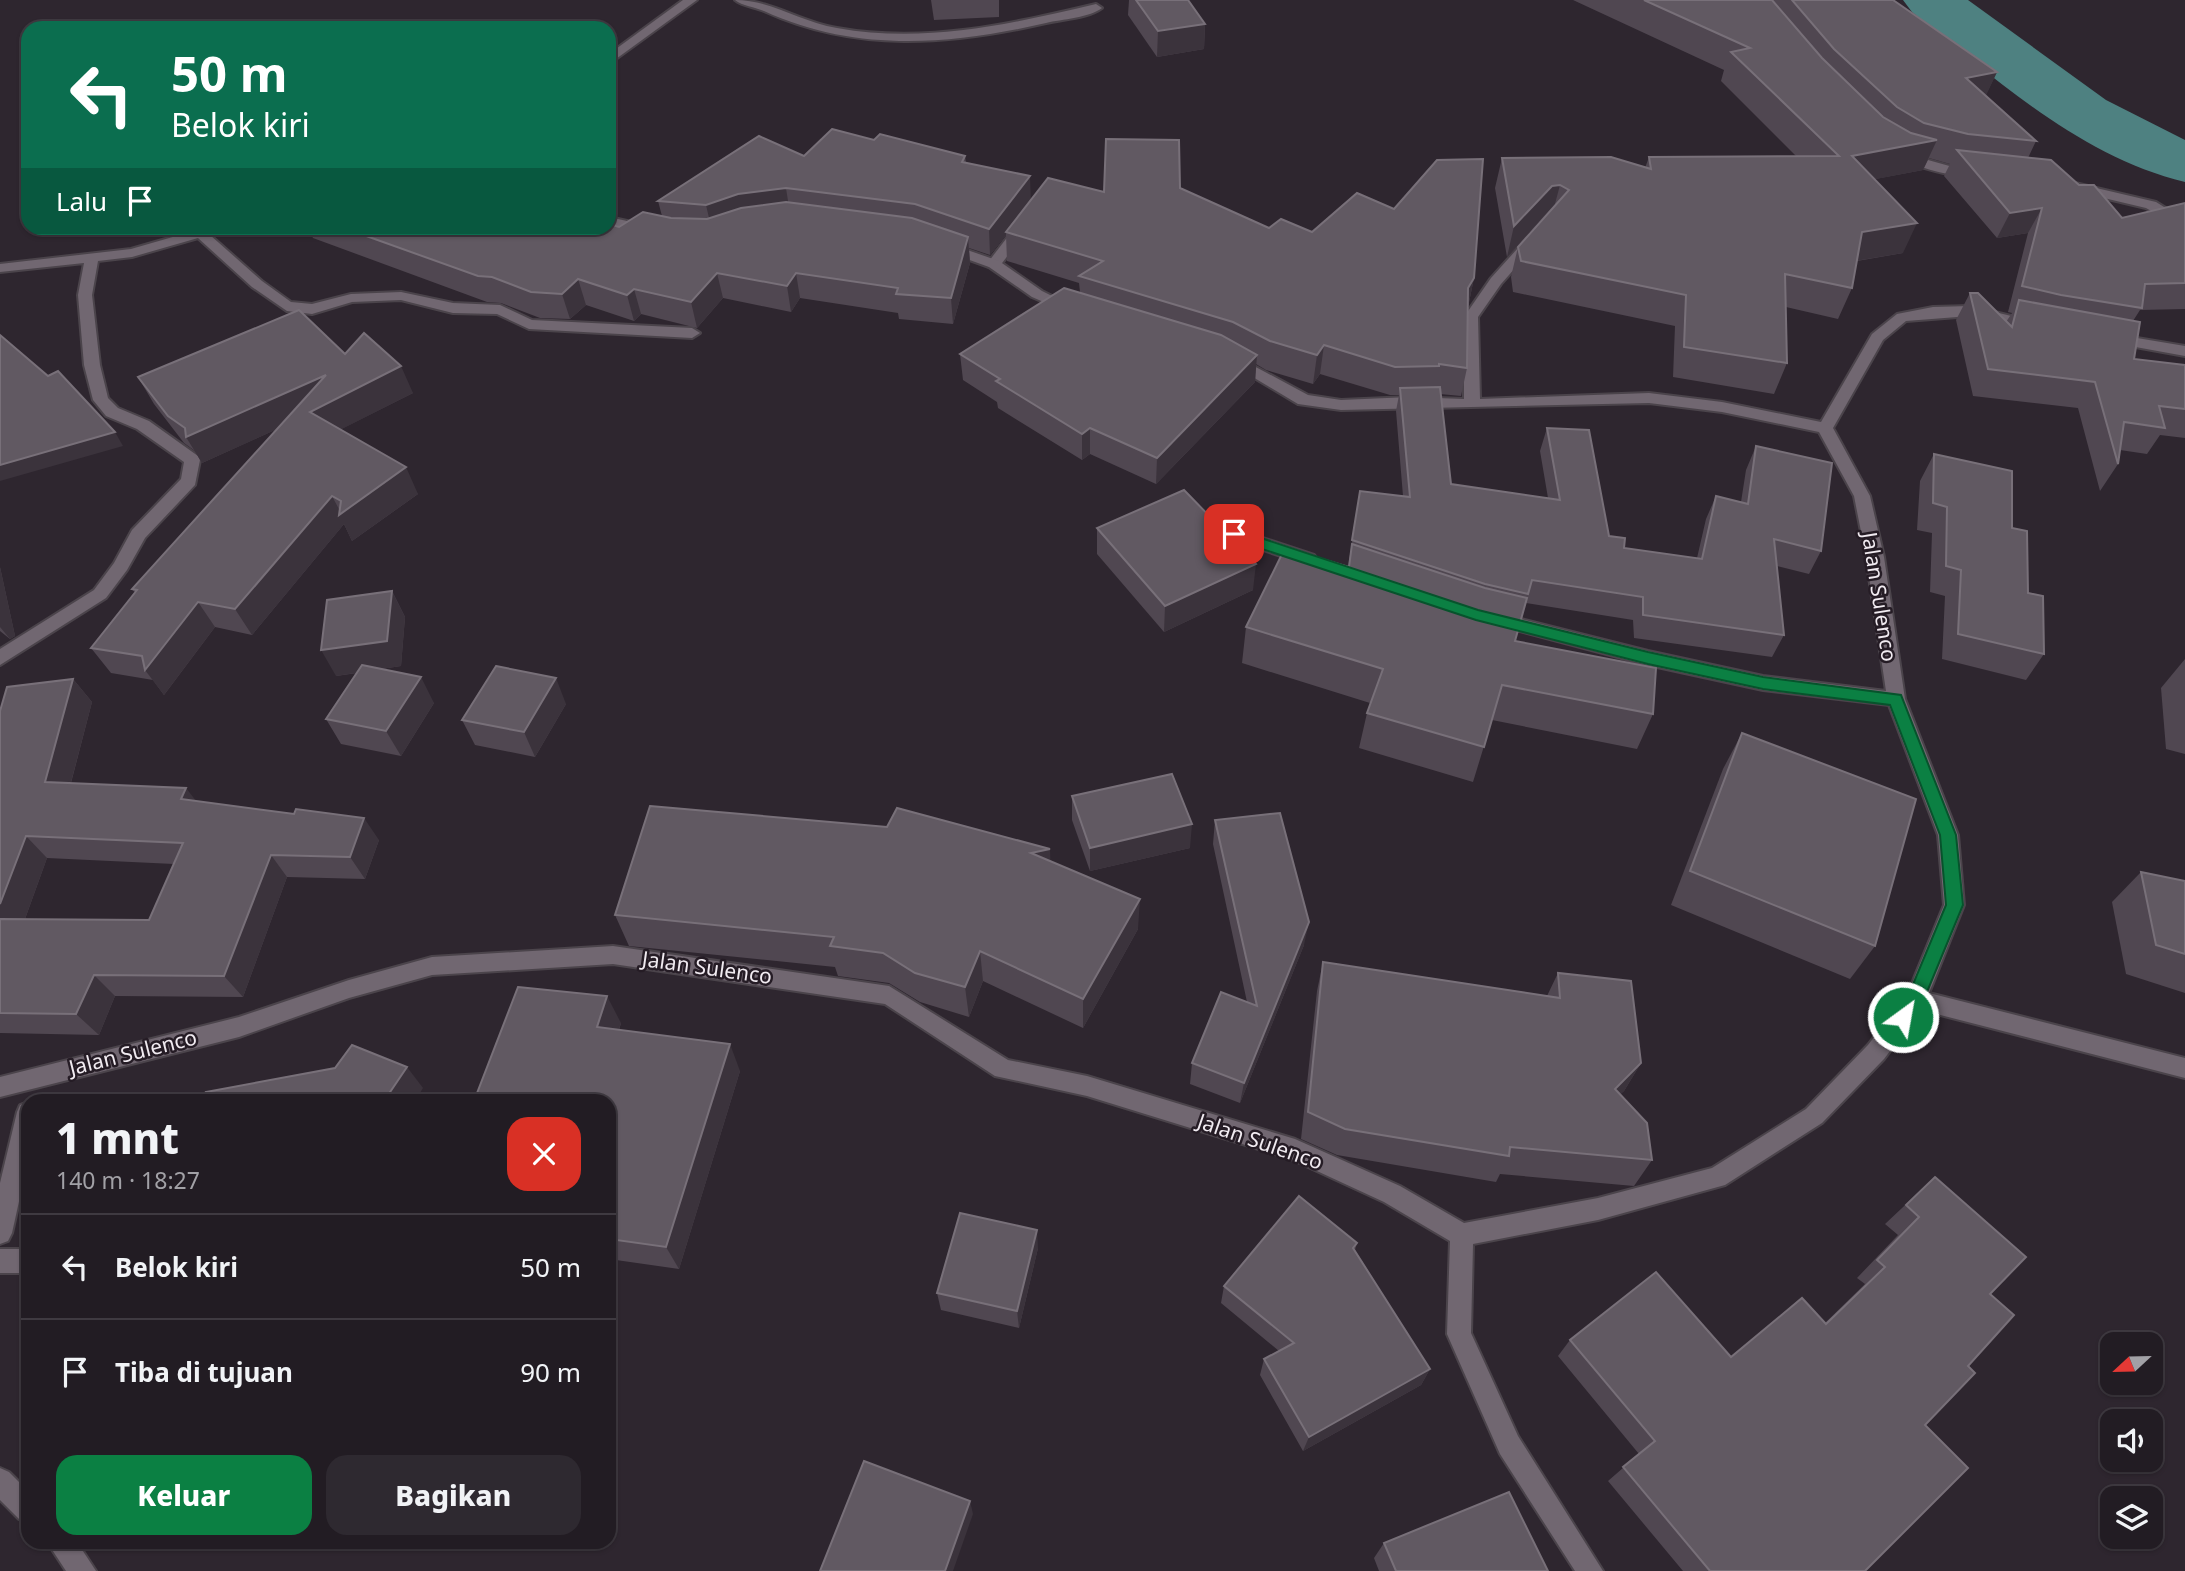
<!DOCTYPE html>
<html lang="id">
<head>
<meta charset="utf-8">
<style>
  body { margin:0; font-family:"Noto Sans",sans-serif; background:#2e2930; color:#f1f3f6; height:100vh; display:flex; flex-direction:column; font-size:26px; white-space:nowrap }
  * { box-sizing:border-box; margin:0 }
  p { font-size:23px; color:#a2a1a6 }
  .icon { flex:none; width:38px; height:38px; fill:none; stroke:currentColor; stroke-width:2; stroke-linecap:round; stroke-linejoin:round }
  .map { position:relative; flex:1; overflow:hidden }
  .side { position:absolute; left:21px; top:1094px; width:595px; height:455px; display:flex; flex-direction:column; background:#221c23; border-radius:21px; box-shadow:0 2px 5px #0004,0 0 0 2px #3f3a41 }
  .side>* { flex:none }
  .hud { position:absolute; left:21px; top:21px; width:595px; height:214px; border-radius:21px; box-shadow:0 2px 5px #0004,0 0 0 2px #3f3a41; background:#0b6e4f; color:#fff; overflow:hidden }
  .needle { width:46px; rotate:248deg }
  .fabs { position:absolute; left:2100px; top:1332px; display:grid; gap:14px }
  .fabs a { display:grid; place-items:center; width:63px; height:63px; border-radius:14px; background:#221c23; box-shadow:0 2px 5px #0004,0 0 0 2px #3f3a41; font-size:35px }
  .pin { position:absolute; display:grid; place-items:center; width:60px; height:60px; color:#fff; margin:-30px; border-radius:14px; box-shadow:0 4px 10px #0006 }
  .me { position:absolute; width:77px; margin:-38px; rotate:32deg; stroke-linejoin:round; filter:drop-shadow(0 0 5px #0008) }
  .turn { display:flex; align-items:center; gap:24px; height:147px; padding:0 35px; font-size:32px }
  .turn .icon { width:91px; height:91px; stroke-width:2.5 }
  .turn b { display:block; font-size:49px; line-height:60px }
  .then { display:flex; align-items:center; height:66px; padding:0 35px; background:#0003; gap:14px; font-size:26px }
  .round { display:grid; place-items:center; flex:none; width:74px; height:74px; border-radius:21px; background:#2e2930 }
  .overview { display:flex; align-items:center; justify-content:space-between; height:119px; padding:0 35px }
  h1 { font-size:42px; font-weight:800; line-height:52px }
  .primary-button { display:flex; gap:14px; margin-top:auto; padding:14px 35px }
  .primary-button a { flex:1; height:80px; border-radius:21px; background:#0b8043; color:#fff; font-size:28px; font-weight:800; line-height:80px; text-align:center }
  .primary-button a+a { background:#2e2930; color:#f1f3f6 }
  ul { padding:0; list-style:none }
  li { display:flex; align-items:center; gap:21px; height:105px; padding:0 35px; border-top:2px solid #3f3a41 }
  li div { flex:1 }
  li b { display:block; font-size:26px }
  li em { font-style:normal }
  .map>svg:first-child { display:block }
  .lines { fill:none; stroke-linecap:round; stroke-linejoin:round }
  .river { fill:#4e8181; fill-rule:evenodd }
  .service-casing { stroke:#4b444b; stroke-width:4 }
  .minor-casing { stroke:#4b444b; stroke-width:4 }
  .service { fill:#716771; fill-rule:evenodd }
  .minor { fill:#716771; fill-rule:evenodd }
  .wall { fill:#504751; fill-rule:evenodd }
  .shaded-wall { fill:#3b333c }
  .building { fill:#615962; stroke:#787079; stroke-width:2 }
  .route { fill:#0b8043; stroke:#07532c; stroke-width:2 }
  .labels { text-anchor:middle; stroke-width:5; stroke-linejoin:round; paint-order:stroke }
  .street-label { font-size:21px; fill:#f1ebf1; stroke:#251c25 }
</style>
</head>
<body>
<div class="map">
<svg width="2185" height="1571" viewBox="0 0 2185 1571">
  <rect width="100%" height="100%" fill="#2e262f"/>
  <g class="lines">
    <path class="river" d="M1903,0H1968L2106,100L2185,140V182C2079,156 1995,78 1912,12Z"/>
    <g class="service-casing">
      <g id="service">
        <path d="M735,0C772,0 800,22 837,28C925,44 1011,24 1096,4L1102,8C1089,18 1062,19 1046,23C950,45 856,53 764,11C755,7 742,6 735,0Z"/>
        <path d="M1021,225L1028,229L1026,232L999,267H989L987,264L989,261L1016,226Z"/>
        <rect x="0" y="1249" width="28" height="24"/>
      </g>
    </g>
    <g class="minor-casing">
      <g id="minor">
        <path d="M683,0H697L609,64V54Z"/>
        <path d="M1903,153L1953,167L1973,168L1980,172C1965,184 1917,165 1898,160V154Z"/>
        <path d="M2075,183L2156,202L2185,220V230L2146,208L2070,190V184Z"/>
        <path d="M609,217L654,227L656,230L649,234L609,225Z"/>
        <path d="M204,228H225L223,231L210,235L262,281L291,302L312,304L351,294L401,292L453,303L500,305L532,320L692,328L700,333L692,338L529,329L497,314L453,313L401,300L352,302L312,314L287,311L252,287L198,238L132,257L98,261L92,295L100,365L108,398L118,408L149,421L198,456L200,460L195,485L145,538L127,570L106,598L0,665V649L94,590L114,563L132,530L181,479L184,462L137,429L106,416L93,400L84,365L78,295L84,263L0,272V264L131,249Z"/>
        <path d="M1532,237L1539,241L1501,284L1478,317L1480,399L1649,393L1722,402L1821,422L1872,334L1897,314L1933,307L1970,306L2036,322L2038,325L2036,328L2031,330L1970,316L1906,321L1883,340L1833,428L1870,496L1884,557L1905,699L1958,835L1964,905L1929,993L2185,1058V1078L1921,1010L1884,1059L1822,1123L1725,1185L1598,1220L1473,1244L1471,1333L1518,1436L1603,1571H1575L1500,1454L1447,1334L1450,1241L1384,1202L1291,1159L1087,1096L995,1076L885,1004L613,964L432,975L349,998L239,1037L0,1097V1077L239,1017L349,980L432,957L613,946L889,986L1008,1060L1087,1076L1295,1139L1400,1186L1464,1223L1598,1198L1712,1168L1806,1109L1868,1045L1908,993L1944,905L1938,835L1889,705L1763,690L1648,665L1497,625L1491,624L1488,619L1491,614L1497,613L1648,651L1763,676L1886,691L1866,557L1854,496L1819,432L1722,412L1649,403L1341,410L1298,404L1226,361L1234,356L1239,358L1308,395L1341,400L1410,397L1464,399V317L1491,278L1527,238Z"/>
        <path d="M947,243L999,261L1042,291L1076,308L1069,313L1032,297L989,267L942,250L940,247Z"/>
        <path d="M2113,334L2185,346V356L2108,342L2105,339Z"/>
        <path d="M1209,520L1314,555L1317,559L1308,565L1203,530L1201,526L1203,522Z"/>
        <path d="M28,1102V1161L12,1233L8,1241L0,1244V1183L17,1112L20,1105Z"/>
        <path d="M0,1468L9,1472L28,1491V1523L19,1519L0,1500Z"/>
        <path d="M47,1542H77L96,1571H66Z"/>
      </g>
    </g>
    <use href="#service" class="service"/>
    <use href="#minor" class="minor"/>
  </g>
  <g class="wall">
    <path d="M931,0H999V17L934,20Z"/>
    <path d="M1129,0H1188L1205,24L1204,49L1157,57L1128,15Z"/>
    <path d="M1573,0H1893L1997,72L1985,96L2036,141L2028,158L2079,185L2122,218L2185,203V309L2140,310L2133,321L2134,359L2185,365V438L2160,435L2147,454L2120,450L2118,464L2100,491L2078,408L1973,396L1956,320L1970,293L2006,322L2012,313L2008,312L2028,233L1997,238L1944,176L1950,164L1929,158L1923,170L1875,179L1903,253L1857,261L1852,288L1838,319L1786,307L1787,363L1774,394L1673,377L1675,326L1513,292L1511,277L1518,247L1546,216H1544L1507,257L1495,188L1502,158L1645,168L1649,157L1796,156L1721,81L1724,70Z"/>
    <path d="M874,140L965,156L966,163L1030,200L1104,192L1180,188L1269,228L1312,232L1474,278L1468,307L1467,368L1461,396L1440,394L1451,484L1548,498L1540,451L1547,428L1609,536L1624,548L1697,558L1706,519L1716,496L1741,502L1746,470L1756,446L1821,551L1809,574L1777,566L1784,635L1772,657L1634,638L1633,620L1526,603L1515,641L1653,714L1637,749L1492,720L1473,782L1359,748L1367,713L1370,703L1242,663L1246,627L1348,567L1360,491L1403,496L1396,411L1399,395H1390L1320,374L1313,384L1266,370L1256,364L1255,382L1156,484L1090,454L1082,460L998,408L997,402L963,380L960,354L1080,292L1079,283L1007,261L1006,235L990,255L969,248L970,263L953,324L899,319L898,313L800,298L791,312L723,298L697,328L641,314L634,321L586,305L570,319L540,318L501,303L487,302L313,238L308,228L619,227L662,216L658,201L804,156Z"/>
    <path d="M345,354L413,393L341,429L418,494L352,541L344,524L252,635L215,627L164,695L153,680L111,673L91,648L135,593L132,589L277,429L202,463L195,451L184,443L154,404L138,377Z"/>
    <path d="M1934,454L2012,528L2044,654L2026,680L1942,659L1945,596L1930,592L1932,533L1917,530L1920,481Z"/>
    <path d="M1097,528L1253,590L1164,632L1097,554Z"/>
    <path d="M0,567L15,636L10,639L0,631Z"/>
    <path d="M392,591L405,617L401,666L381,669L434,703L401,756L341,744L326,719L357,673L336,676Z"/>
    <path d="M2185,659V754L2166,749L2161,688Z"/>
    <path d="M73,679L92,702L71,783L196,801L379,840L365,879L287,877L243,997L115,996L99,1035L0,1033V711ZM47,858L174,864L149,920L25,919Z"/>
    <path d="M566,704L535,757L475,745L462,720Z"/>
    <path d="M1742,733L1875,946L1850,979L1671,905L1723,769Z"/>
    <path d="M1072,796L1190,848L1090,871L1072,820Z"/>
    <path d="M1215,820L1304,945L1240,1103L1190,1084L1192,1063L1247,1002L1213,844Z"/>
    <path d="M1050,849V861L1138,929L1083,1028L983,981L969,1017L920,1002L889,983L838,976L835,967L629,946L615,915Z"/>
    <path d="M2141,872L2185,881V993L2126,974L2112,902Z"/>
    <path d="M1323,962L1547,996L1558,973L1641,1063L1624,1091L1620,1094L1652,1160L1634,1186L1500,1174L1496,1182L1337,1155L1301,1139L1317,991Z"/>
    <path d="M621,1023L619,1030L740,1071L679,1269L609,1259V1101H474Z"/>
    <path d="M1935,1177L1990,1294L1968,1366L1925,1425L1865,1571H1683L1608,1481L1639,1454L1558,1356L1570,1340L1731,1357L1825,1323L1865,1284L1857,1278L1898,1235L1885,1224Z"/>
    <path d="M1357,1243L1355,1250L1430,1369L1421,1385L1303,1451L1260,1375L1264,1359L1279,1351L1221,1303L1224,1286Z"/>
    <path d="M1038,1248L1019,1328L941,1310L937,1293Z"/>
    <path d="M1384,1543L1548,1571H1379L1374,1558Z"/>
  </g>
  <g class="shaded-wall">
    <path d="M1205,24L1204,49L1157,57L1158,31Z"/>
    <path d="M1997,72L1983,102L1966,78Z"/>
    <path d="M1937,140L1923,170L1840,186L1852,156Z"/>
    <path d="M1030,176L1031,203L1006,232V235L990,255L989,229Z"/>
    <path d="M1560,185L1552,215L1544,216L1507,257L1514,226L1552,186Z"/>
    <path d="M786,188L790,214L712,231L706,205L738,194Z"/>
    <path d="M2042,208L2028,233L1997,238L2010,213Z"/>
    <path d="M1917,223L1903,253L1849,262L1862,232Z"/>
    <path d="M968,237L970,263L953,324L951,298Z"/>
    <path d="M717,273L723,298L697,328L691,302Z"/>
    <path d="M796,273L800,298L791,312L787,286Z"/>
    <path d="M1474,278L1468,307V288Z"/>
    <path d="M578,279L586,305L570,319L562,294Z"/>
    <path d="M634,289L641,314L634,321L627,295Z"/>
    <path d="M1324,345L1320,374L1313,384L1317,355Z"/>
    <path d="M1257,355L1255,382L1156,484L1157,458Z"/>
    <path d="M401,366L413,393L324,438L311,414L202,463L186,437L326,375Z"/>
    <path d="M1090,428V454L1082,460V434Z"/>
    <path d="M115,432L123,446L0,481V465Z"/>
    <path d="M406,467L418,494L352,541L344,524L252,635L235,609L332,496L341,513Z"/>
    <path d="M1256,564L1253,590L1164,632L1165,606Z"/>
    <path d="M0,567L15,636L10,639L0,627Z"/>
    <path d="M392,591L405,617L401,666L336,676L321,650Z"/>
    <path d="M198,602L215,627L164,695L145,670Z"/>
    <path d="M421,677L434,703L401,756L386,731Z"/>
    <path d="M556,678L566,704L535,757L524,732Z"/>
    <path d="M73,679L92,702L65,805L45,782Z"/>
    <path d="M186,788L204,811L181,799Z"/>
    <path d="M364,818L379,840L365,879L350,857Z"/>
    <path d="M1192,824L1190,848L1090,871V848Z"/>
    <path d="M26,836L47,858L17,941L0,924V904Z"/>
    <path d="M1050,849L1051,880L1031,853Z"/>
    <path d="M271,855L287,877L243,997L224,976Z"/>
    <path d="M1140,899L1138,929L1083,1028V999Z"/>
    <path d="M1309,922L1304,945L1240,1103L1244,1083Z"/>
    <path d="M980,951L983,981L969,1017L965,987Z"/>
    <path d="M94,975L115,996L99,1035L76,1014Z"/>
    <path d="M607,996L621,1023L611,1053L597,1027Z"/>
    <path d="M730,1044L740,1071L679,1269L666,1247Z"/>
    <path d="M1641,1063L1624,1091L1599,1116L1615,1089Z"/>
    <path d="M407,1067L423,1088L415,1101H384Z"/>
    <path d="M1037,1230L1038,1248L1019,1328L1017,1311Z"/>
    <path d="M1430,1369L1421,1385L1303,1451L1309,1437Z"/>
    <path d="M970,1501L973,1514L953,1571H945Z"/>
  </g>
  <g class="building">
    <path d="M1136,0H1188L1205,24L1158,31Z"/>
    <path d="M1644,0H1772L1822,58L1883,117L1911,133L1937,140L1852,156L1917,223L1862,232L1852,288L1785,274L1787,363L1684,347L1686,295L1521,261L1518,247L1569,190L1560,185L1552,186L1514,226L1502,158L1611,157L1651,169L1649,157L1839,156L1731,52L1750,48Z"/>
    <path d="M1792,0H1893L1997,72L1966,78L2036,141L1968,134L1924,123L1897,107L1834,49Z"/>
    <path d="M832,129L874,140L880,134L965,156L962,162L1030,176L989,229L915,204L786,188L738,194L706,205L658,201L759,136L804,156Z"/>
    <path d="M1106,139L1179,140L1180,188L1269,228L1281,219L1312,232L1357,193L1394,209L1437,160L1483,159L1474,278L1468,288L1467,368L1439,364V366L1395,367L1324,345L1317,355L1270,341L1233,322L1079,276L1103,261L1006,232L1048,178L1104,192Z"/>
    <path d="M1957,150L2051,160L2079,185H2094L2122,218L2185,203V283L2145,284L2142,308L2061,295L2022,286L2042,208L2010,213Z"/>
    <path d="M786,202L912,218L968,237L951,298L896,294L898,288L796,273L787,286L717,273L691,302L634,289L627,295L578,279L562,294L531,292L492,277L478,276L344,228H609V224L619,227L643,212L671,218L707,219L741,208Z"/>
    <path d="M1064,288L1221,335L1257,355L1157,458L1090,428L1082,434L996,381L1000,379L960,354Z"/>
    <path d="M1970,293H1978L2012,327L2019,300L2140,322L2134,359L2185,365V409L2159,406L2165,428L2124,422L2118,464L2095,382L1988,369Z"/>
    <path d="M299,310L345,354L364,333L401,366L310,412L406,467L339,515L341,501L332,496L235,609L198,602L145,670L142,656L91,648L137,590L132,589L326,375L186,437L185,428L168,416L138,377Z"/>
    <path d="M0,335L48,376L58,371L115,432L0,465Z"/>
    <path d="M1440,387L1451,484L1560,500L1547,428L1589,430L1609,536L1625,538L1624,548L1702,559L1716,496L1748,504L1756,446L1832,463L1821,551L1774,539L1784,635L1643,615V597L1532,580L1528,594L1485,584L1352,540L1360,491L1410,497L1400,388Z"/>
    <path d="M1934,454L2012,471V528L2027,531L2028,593L2043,596L2044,654L1958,634L1961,570L1946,566L1947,507L1933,503Z"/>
    <path d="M1184,490L1256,564L1165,606L1097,528Z"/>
    <path d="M1352,544L1485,588L1527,598L1515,641L1656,668L1653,714L1502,685L1484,747L1367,713L1383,669L1246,627L1285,548L1349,567Z"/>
    <path d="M392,591L387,641L321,650L327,600Z"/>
    <path d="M362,665L421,677L386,731L326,719Z"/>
    <path d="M496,666L556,678L524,732L462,720Z"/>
    <path d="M73,679L45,782L186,788L181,799L294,814L296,809L364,818L350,857L271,855L224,976L94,975L76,1014L0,1013V919L149,920L183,843L26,836L0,904V711L7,687Z"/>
    <path d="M1742,733L1916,799L1875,946L1690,871Z"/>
    <path d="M1172,774L1192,824L1090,848L1072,796Z"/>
    <path d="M650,806L887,827L897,808L1050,849L1031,853L1140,899L1083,999L980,951L965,987L915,973L883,953L830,946L834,937L615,915Z"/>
    <path d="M1280,813L1309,922L1244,1083L1192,1063L1221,992L1257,1006L1215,820Z"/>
    <path d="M2141,872L2185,881V954L2156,945Z"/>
    <path d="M1323,962L1560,998L1558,973L1631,981L1641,1063L1615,1089L1647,1123L1652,1160L1510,1147L1509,1156L1345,1129L1308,1112Z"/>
    <path d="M518,987L607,996L597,1027L730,1044L666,1247L609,1239V1101H474Z"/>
    <path d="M352,1045L407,1067L384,1101H192L208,1097L206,1092L335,1068Z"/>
    <path d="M1935,1177L2026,1257L1990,1294L2014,1315L1968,1366L1975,1373L1925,1425L1968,1468L1865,1571H1710L1623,1467L1655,1441L1570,1340L1656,1272L1731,1357L1802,1298L1826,1324L1885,1267L1877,1260L1919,1217L1906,1205Z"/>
    <path d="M28,1196V1228L22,1229Z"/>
    <path d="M1299,1196L1357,1243L1353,1248L1430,1369L1309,1437L1264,1359L1294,1343L1224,1286Z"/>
    <path d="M960,1213L1037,1230L1017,1311L937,1293Z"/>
    <path d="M864,1461L970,1501L945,1571H820Z"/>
    <path d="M1509,1492L1548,1571H1396L1384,1543Z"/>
  </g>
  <path class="route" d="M1234,529L1478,610L1648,652L1763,677L1901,695L1956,835L1963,905L1922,1004L1909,1022L1903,1025L1896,1022L1894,1017L1909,994L1946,905L1940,835L1890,705L1763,689L1648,664L1476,620L1229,538L1227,534Z"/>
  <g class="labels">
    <g class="street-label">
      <text transform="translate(1879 597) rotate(81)" y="7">Jalan Sulenco</text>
      <text transform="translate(707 968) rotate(8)" y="7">Jalan Sulenco</text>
      <text transform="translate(133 1053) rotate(-14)" y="7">Jalan Sulenco</text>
      <text transform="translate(1260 1142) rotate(19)" y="7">Jalan Sulenco</text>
    </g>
  </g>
</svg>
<div class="fabs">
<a><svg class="needle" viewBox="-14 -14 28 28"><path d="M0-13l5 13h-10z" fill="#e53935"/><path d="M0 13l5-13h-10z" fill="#a2a1a6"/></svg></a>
<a><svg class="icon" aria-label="sound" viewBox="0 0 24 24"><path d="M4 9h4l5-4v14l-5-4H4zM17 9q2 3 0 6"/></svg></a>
<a><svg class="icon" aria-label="layers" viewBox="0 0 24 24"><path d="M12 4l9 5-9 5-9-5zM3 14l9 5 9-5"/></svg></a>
</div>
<div class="pin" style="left:1234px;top:534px;background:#d93025"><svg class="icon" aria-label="arrive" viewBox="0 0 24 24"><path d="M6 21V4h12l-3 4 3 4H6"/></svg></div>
<svg class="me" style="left:1903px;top:1017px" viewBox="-20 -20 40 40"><circle r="17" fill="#0b8043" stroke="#fff" stroke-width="3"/><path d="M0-11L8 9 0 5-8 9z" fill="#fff"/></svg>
<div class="hud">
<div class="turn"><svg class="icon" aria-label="left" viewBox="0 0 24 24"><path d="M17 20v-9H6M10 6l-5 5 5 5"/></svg><div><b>50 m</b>Belok kiri</div></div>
<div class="then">Lalu<svg class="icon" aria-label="arrive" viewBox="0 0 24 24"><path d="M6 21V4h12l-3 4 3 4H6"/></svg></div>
</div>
<section class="side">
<div class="overview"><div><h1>1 mnt</h1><p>140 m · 18:27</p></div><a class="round" style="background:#d93025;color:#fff"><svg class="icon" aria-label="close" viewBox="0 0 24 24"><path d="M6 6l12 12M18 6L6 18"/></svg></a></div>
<ul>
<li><svg class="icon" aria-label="left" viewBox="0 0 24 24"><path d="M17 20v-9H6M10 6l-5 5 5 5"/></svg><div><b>Belok kiri</b></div><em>50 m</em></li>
<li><svg class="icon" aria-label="arrive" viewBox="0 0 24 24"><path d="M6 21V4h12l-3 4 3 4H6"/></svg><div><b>Tiba di tujuan</b></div><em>90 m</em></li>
</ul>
<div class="primary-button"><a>Keluar</a><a>Bagikan</a></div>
</section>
</div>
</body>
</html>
